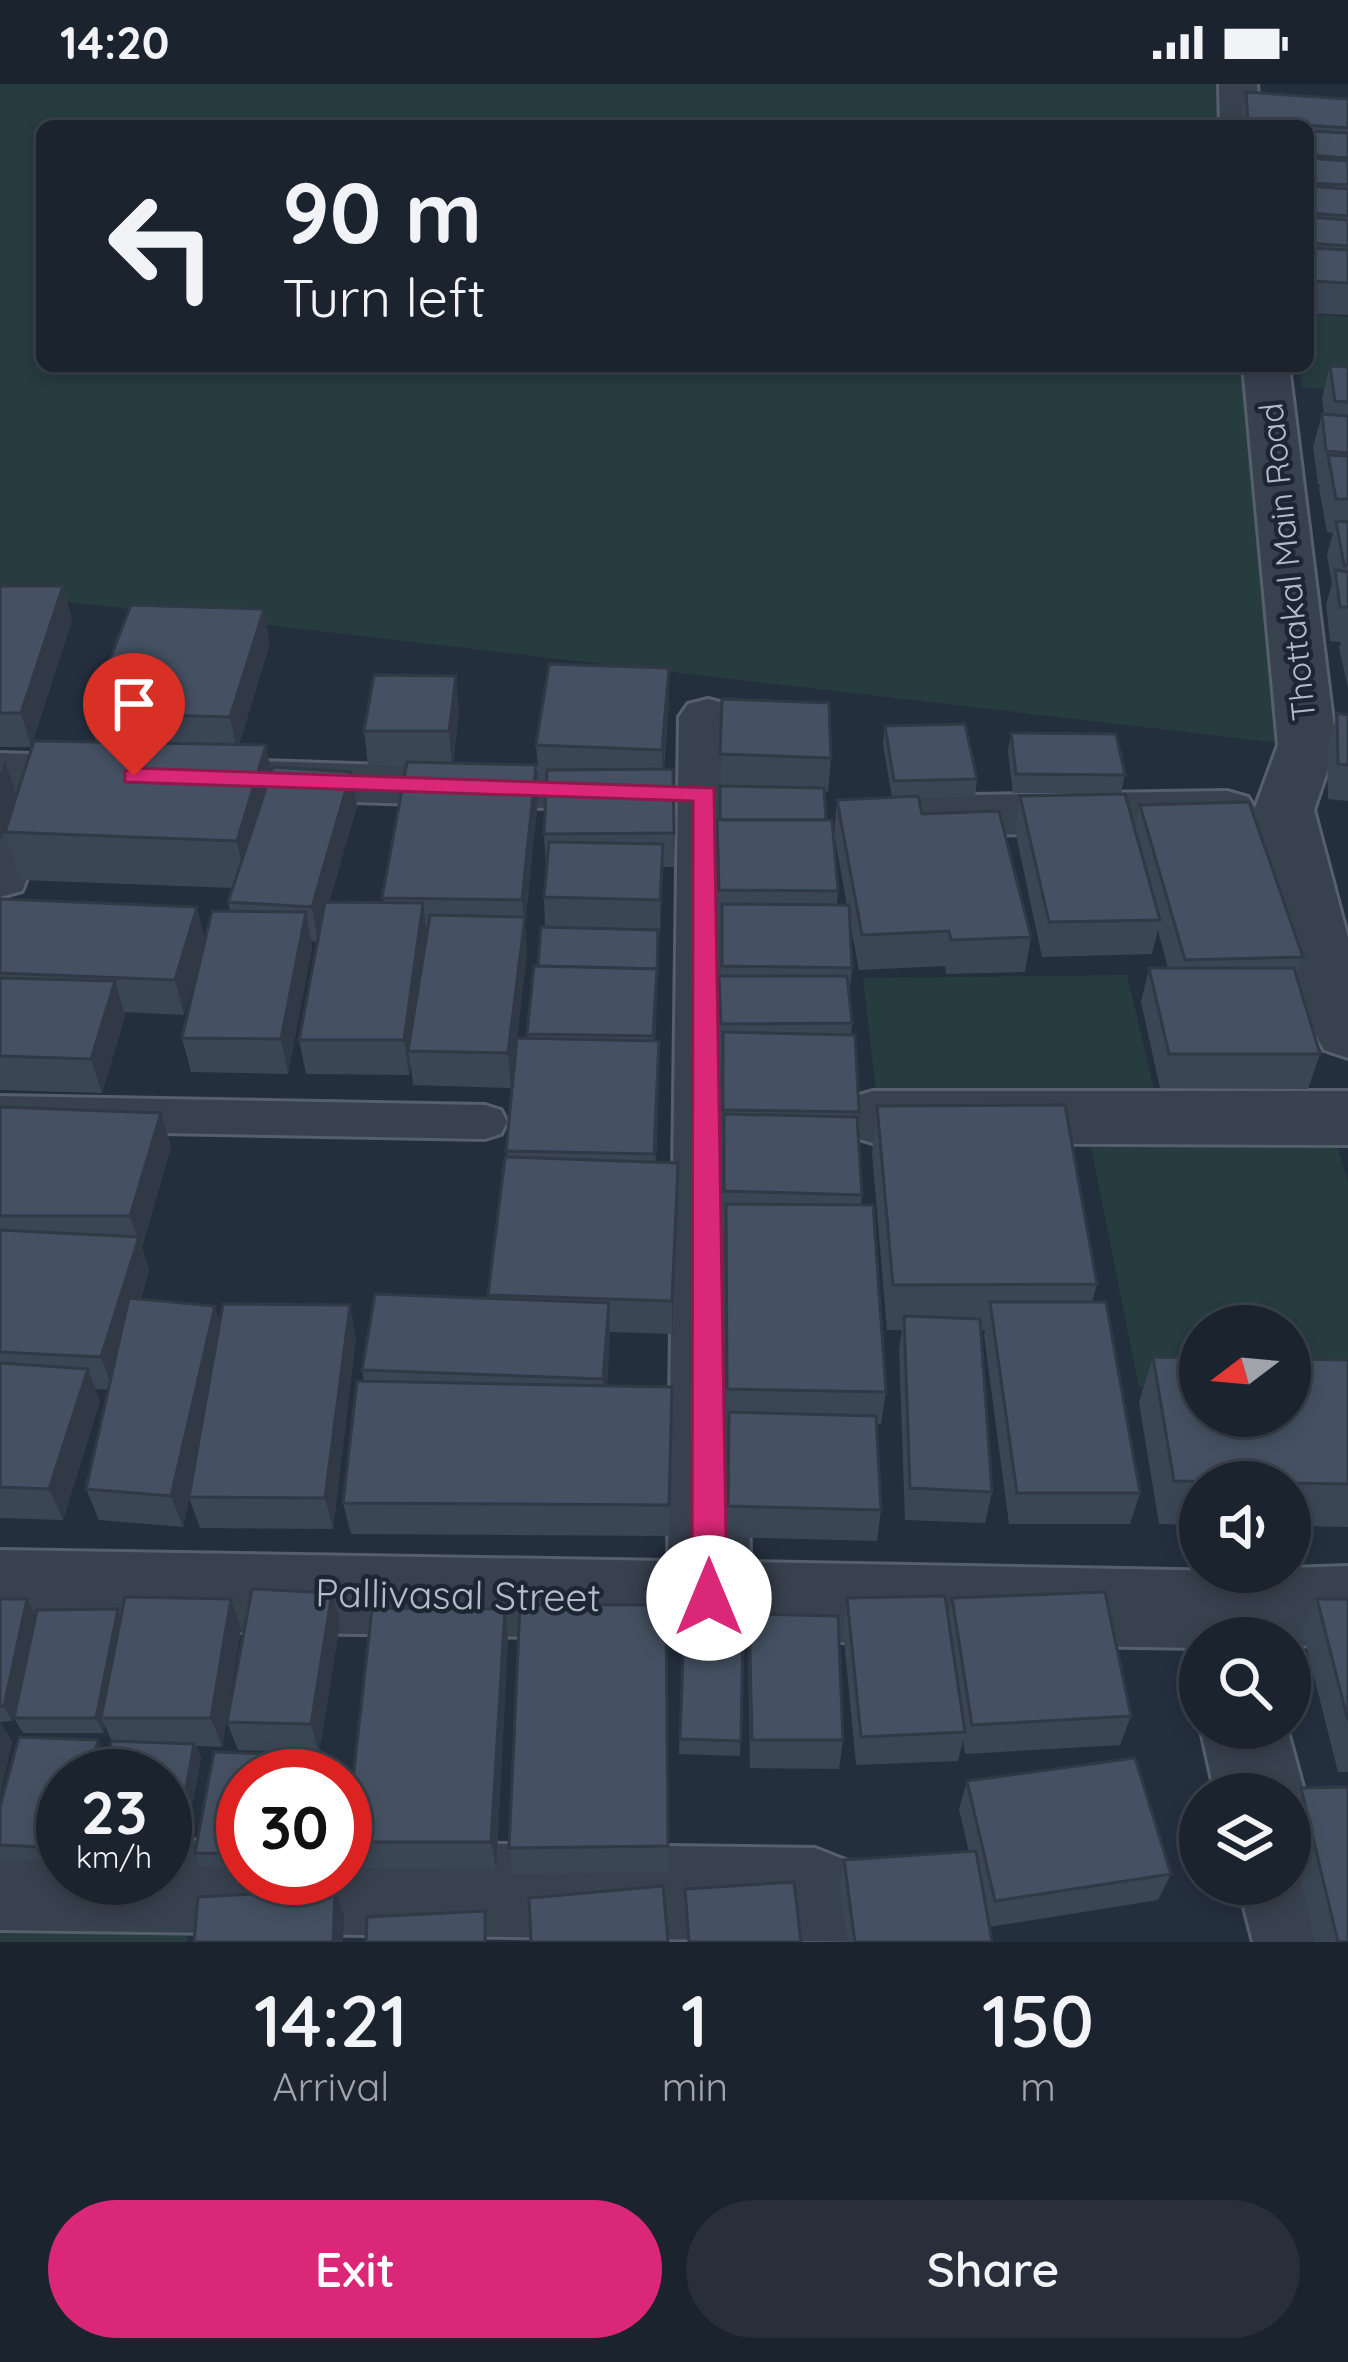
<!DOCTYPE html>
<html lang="en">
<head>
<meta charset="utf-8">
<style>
  body { margin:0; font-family:Quicksand,sans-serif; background:#282f3a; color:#f1f3f6; height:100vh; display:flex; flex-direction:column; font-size:45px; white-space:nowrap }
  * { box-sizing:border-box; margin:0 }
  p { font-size:39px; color:#a0a4aa }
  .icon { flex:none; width:66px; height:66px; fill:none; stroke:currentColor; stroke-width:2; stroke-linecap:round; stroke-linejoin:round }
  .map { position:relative; height:1858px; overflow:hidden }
  .sheet { display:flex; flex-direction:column; background:#1b232e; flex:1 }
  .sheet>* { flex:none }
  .hud { position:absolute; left:36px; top:36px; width:1278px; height:252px; border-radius:18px; box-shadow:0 6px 18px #0003,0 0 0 3px #39404a; background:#1b232e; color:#f1f3f6; overflow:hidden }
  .needle { width:78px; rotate:254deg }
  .fabs { position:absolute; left:1179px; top:1221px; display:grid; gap:24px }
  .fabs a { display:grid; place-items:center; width:132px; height:132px; border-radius:50%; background:#1b232e; box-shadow:0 6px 18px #0003,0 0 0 3px #39404a; font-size:60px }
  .speed { position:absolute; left:36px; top:1665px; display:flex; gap:24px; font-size:60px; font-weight:700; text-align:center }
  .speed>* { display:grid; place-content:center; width:156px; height:156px; border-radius:50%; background:#1b232e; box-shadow:0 6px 18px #0003,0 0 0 3px #39404a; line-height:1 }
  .speed small { font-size:30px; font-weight:400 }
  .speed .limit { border:18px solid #d22; background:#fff; color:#111 }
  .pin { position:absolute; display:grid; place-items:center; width:102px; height:102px; color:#fff; margin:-123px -51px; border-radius:50% 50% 50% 0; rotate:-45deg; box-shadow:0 0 12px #0007 }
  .pin .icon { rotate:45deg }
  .me { position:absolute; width:132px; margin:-66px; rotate:0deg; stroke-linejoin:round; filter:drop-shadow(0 0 9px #0008) }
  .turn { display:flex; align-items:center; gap:42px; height:252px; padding:0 48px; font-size:54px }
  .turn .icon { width:156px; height:156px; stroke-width:2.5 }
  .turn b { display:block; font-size:84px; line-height:102px }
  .eta { display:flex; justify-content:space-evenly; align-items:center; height:204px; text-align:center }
  .eta b { font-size:72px; font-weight:600; line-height:84px }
  .primary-button { display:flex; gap:24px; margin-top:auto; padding:24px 48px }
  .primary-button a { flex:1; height:138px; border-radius:72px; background:#db2777; color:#fff; font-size:48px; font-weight:600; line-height:138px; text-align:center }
  .primary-button a+a { background:#282f3a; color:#f1f3f6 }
  .status { display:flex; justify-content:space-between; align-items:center; height:84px; padding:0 60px; background:#1b232e; direction:ltr }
  .status svg { height:33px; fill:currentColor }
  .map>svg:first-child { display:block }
  .green { fill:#263c3f }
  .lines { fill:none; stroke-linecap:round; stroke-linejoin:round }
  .lane-casing { stroke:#565f6c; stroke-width:6 }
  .street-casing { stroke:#565f6c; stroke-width:6 }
  .lane { fill:#38414e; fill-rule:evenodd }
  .street { fill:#38414e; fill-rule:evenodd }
  .wall { fill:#3b4654 }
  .shaded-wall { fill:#303945 }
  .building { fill:#455162; stroke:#303945; stroke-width:3 }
  .route { fill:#db2777; stroke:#8e194d; stroke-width:3 }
  .labels { text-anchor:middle; stroke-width:9; stroke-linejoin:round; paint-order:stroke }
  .street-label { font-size:33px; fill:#b4bcc9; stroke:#1d2633 }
  .near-street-label { font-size:39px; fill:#b4bcc9; stroke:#1d2633 }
</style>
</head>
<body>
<div class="status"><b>14:20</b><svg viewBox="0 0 49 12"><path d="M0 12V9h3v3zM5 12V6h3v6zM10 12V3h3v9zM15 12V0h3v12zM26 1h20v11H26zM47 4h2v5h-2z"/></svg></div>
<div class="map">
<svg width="1348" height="1858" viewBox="0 0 1348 1858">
  <rect width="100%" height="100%" fill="#242f3e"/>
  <g class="green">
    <path d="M0,0H1237L1240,42H42V282H1259L1290,660L0,510Z"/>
    <path d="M1308,229L1348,233V308L1301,303L1300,282H1308Z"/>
    <path d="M1127,891L1156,1014L877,1017L863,894Z"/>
    <path d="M1337,1060L1348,1098V1300L1290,1301V1242H1200V1302L1139,1303L1091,1063Z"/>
    <path d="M195,1803L187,1858H0V1806Z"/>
  </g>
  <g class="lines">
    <g class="lane-casing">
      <path id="lane" d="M0,1012L485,1021L501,1026L507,1038L501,1050L485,1055L0,1046Z"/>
    </g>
    <g class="street-casing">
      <g id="street">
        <path d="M1219,0H1257L1260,42H1220Z"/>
        <path d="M1243,282H1289L1336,661L1314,726L1348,854V974L1324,966L1315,949L1272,815L1255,730L1248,741L1227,747L910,752L889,746L880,732L889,718L910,712L1227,707L1248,713L1255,724L1278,661Z"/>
        <path d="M708,615L728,620L737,633L750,1478L1290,1488V1484L1348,1482V1560L1290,1562V1554H1200V1564L0,1544V1466L668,1477L679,633L688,620Z"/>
        <path d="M0,669L116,673L137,678L145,692L137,706L116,711L61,709L22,807L0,813Z"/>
        <path d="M261,677L638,689L659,694L668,708L659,722L638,727L261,715L240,710L232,696L240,682Z"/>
        <path d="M873,1007H1348V1061L873,1059L849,1052L838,1033L849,1014Z"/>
        <path d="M1200,1642L1287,1644L1305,1710L1292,1741L1290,1710H1215Z"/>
        <path d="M0,1754L63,1755V1794H165V1756L243,1757V1794H345V1758L815,1764L848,1777L861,1810L870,1858L0,1846Z"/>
        <path d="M1290,1756L1317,1767L1347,1858H1253L1238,1800H1290Z"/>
      </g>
    </g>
    <use href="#lane" class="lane"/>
    <use href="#street" class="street"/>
  </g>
  <g class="wall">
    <path d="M1246,8L1348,15V231L1308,229V42H1240Z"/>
    <path d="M1330,282L1348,283V604L1339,563L1341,558L1330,557L1326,520L1332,500L1327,471L1333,449L1327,448L1319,404L1320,401L1318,400L1313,363L1322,330H1324L1322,314Z"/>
    <path d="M0,502H63L72,536L31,663H0Z"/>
    <path d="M270,559L239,661L271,688H351L357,722L329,818L383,819L406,682L368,681L364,647L459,626L453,679L538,715L525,840L527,868L517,954L527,955L545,843L544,813L546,784L544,750L546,696H539L536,661L669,618L664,685H673L674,783H663L660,850H658L655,957H659V992L656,1078L678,1079L672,1250L610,1248L607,1302L672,1303L669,1452L351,1450L343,1419L364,1298L362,1286L488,1214L507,1073L511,1004L413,1001L411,982L409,991L306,990L299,956L318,858L311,857L312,863L288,990L191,988L182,954L205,858L184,931L124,928L125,932L102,1009L0,1006V815L197,823L205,857L230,827L228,818L233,804L21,796L5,748L96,658L89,629Z"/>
    <path d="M722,615L831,674L828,708H825L826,736L838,807L837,821H847L834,750L837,716L892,713L883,660L885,642L977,695L975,713L918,714L922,730L1031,853L1025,888L946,890L945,882L859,886L849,833L852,884L849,913L852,939L851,951L859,1028L857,1042L862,1111L861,1121L886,1308L881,1340H876L881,1426L877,1457L726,1453L728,1338L726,1337V1141H723L722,975H720L718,927L719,892H721L722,841H718L717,770V736H720Z"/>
    <path d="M1337,629L1348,631V717L1328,715L1327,664Z"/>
    <path d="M1011,649L1125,691L1121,709H1013L1008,667Z"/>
    <path d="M1020,712L1135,744L1140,721L1303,873L1297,893L1320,970L1308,1005L1160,1004L1141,918L1149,884H1168L1158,846L1152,870L1042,873L1015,746Z"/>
    <path d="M877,1022L1097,1200L1092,1218L1140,1409L1130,1440H1009L984,1251L985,1246H980L992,1408L985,1439L905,1436L899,1265L902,1246H887L872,1069Z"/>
    <path d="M0,1023L161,1029L171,1063L142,1163L149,1186L141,1215L215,1222L220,1239L356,1254L333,1445L200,1444L189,1414L183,1443L99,1436L86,1405L109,1306L95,1305L100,1317L63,1436L0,1434Z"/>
    <path d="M1153,1273L1348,1276V1443L1290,1442V1398H1200V1441L1159,1440L1139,1318Z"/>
    <path d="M847,1514L948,1534L952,1514L1131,1632L1120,1661L965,1670L963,1656L958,1677L856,1681L843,1544Z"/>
    <path d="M0,1515L35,1531L12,1637L0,1638L12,1658L0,1712Z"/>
    <path d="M1317,1515H1348V1688H1338L1302,1545Z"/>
    <path d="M666,1521L668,1788L513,1790L509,1764Z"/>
    <path d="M749,1530L843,1656L839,1685L750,1684L748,1560Z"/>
    <path d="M121,1533L241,1545L222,1663L196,1662L201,1674L179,1789L165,1788V1692L112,1657L105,1642L103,1649H23L14,1634Z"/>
    <path d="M340,1539L319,1669L238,1666L227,1638Z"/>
    <path d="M684,1544L743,1546L740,1672L679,1670Z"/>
    <path d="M508,1555L496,1785L355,1784L346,1758Z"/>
    <path d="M98,1656L105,1671L100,1692H63V1778L0,1775V1723Z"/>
    <path d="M214,1668L292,1671L297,1685L296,1692H243V1784L201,1783L195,1769Z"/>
    <path d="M967,1697L1171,1790L1158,1816L989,1843L992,1858H847L840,1802L844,1776L969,1768L959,1725Z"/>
    <path d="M1301,1704L1348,1858H1315L1290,1750V1724Z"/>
  </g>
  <g class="shaded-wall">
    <path d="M63,502L72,536L31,663L21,629Z"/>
    <path d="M264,525L270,559L237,668L230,633Z"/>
    <path d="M669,584V618L662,700V666Z"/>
    <path d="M456,592L459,626L452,682L449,647Z"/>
    <path d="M266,661L275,709L247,805L237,757Z"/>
    <path d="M5,677L16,711L0,758V691Z"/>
    <path d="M536,681L538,715L525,840L527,868L511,1004L508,969L524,843L522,816Z"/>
    <path d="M351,688L357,722L318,858L312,823Z"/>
    <path d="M663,760V795L660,850V816Z"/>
    <path d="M423,819L427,854L408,967L411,982L409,991L404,956Z"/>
    <path d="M197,823L205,857L184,931L175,896Z"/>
    <path d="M306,828L312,863L288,990L281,955Z"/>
    <path d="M657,885V919L654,986L653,952Z"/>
    <path d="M115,897L125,932L102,1009L91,975Z"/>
    <path d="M659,957V992L654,1103V1070Z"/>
    <path d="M161,1029L171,1063L142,1163L149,1186L113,1306L101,1273L138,1156L130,1132Z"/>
    <path d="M678,1079V1113L672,1250V1217Z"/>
    <path d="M609,1219L610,1251L605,1327L603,1295Z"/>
    <path d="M350,1221L356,1254L333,1445L325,1414Z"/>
    <path d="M215,1222L224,1255L183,1443L171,1412Z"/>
    <path d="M88,1285L100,1317L63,1436L49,1405Z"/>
    <path d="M332,1509L340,1539L319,1669L311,1640Z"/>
    <path d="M27,1515L35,1531L12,1637L4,1622Z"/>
    <path d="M231,1515L241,1545L222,1663L211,1634Z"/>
    <path d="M118,1525L124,1541L101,1634L105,1642L103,1649L96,1634Z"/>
    <path d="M505,1525L508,1555L496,1785L491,1758Z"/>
    <path d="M0,1637L12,1658L0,1712Z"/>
    <path d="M98,1656L105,1671L100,1692H89Z"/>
    <path d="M194,1660L201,1674L179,1789L173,1775Z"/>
    <path d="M292,1671L297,1685L296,1692H289Z"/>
    <path d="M335,1806L344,1832L343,1858H333Z"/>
  </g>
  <g class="building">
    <path d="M1246,8L1348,15V44L1248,37Z"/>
    <path d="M1308,47L1348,49V74L1308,71Z"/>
    <path d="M1308,74L1348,77V101L1308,99Z"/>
    <path d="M1308,102L1348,105V132L1308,129Z"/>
    <path d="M1308,133L1348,136V162L1308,159Z"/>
    <path d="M1308,164L1348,166V199L1313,197Z"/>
    <path d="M1330,282L1348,283V318L1335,317Z"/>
    <path d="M1322,330L1348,332V369L1326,367Z"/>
    <path d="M1328,371L1348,372V415H1336Z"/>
    <path d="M1336,437L1348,438V481H1344Z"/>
    <path d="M1335,486L1348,488V523H1340Z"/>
    <path d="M0,502H63L21,629H0Z"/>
    <path d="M131,521L264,525L230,633L89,629Z"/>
    <path d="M549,580L669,584L662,666L536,661Z"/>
    <path d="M374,591L456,592L449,647H364Z"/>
    <path d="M722,615L829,619L831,674L720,670Z"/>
    <path d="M1337,629L1348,631V681L1338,680Z"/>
    <path d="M965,640L977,695L894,697L885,642Z"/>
    <path d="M1011,649L1116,650L1125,691L1016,690Z"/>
    <path d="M34,657L266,661L237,757L5,748Z"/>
    <path d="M407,678L536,681L522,816L382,814Z"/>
    <path d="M273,683L351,688L312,823L228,818Z"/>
    <path d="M673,685L674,749L544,750L547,686Z"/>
    <path d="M720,702L824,704L826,736H720Z"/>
    <path d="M1125,710L1160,836L1049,838L1020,712Z"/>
    <path d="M918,712L922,730L999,727L1031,853L951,856L949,847L862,851L837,716Z"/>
    <path d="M1249,718L1303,873L1185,876L1140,721Z"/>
    <path d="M717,736H832L838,807L719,806Z"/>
    <path d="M549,758L663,760L660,816L544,813Z"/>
    <path d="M0,815L197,823L175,896L0,889Z"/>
    <path d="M325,818L423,819L404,956H299Z"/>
    <path d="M722,820L849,821L852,884L722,882Z"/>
    <path d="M212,827L306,828L281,955L182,954Z"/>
    <path d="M430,831L525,833L508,969L408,967Z"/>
    <path d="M541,843L658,846L657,892V885L538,882Z"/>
    <path d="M534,882L657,885L653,952L527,950Z"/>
    <path d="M1149,884H1294L1320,970H1169Z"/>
    <path d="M719,892H847L852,939L721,940Z"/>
    <path d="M0,894L115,897L91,975L0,972Z"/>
    <path d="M723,948L855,951L859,1028L723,1026Z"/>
    <path d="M517,954L659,957L654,1070L506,1067Z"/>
    <path d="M1065,1021L1097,1200L893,1201L877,1022Z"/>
    <path d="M0,1023L161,1029L130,1132H0Z"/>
    <path d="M724,1030L857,1033L862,1111L724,1107Z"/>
    <path d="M505,1073L678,1079L672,1217L488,1211Z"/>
    <path d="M726,1120L873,1121L886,1308L727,1305Z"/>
    <path d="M0,1146L139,1153L101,1273L0,1268Z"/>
    <path d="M375,1210L609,1219L603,1295L362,1286Z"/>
    <path d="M129,1214L215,1222L171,1412L86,1405Z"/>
    <path d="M990,1218H1106L1140,1409H1017Z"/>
    <path d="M223,1220L350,1221L325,1414L189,1413Z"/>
    <path d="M904,1232L980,1235L992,1408L910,1404Z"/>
    <path d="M1153,1273L1200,1274V1332H1290V1275L1348,1276V1400L1174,1397Z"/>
    <path d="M0,1279L88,1285L49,1405L0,1403Z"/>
    <path d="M357,1297L672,1303L669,1421L343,1419Z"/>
    <path d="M729,1328L876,1332L881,1426L728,1422Z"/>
    <path d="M252,1505L332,1509L311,1640L227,1638Z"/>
    <path d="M1105,1508L1131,1632L972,1641L952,1514Z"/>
    <path d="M945,1512L965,1648L861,1653L847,1514Z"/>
    <path d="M125,1513L231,1515L211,1634H101Z"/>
    <path d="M0,1515H27L4,1622H0Z"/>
    <path d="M1317,1515H1348V1637Z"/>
    <path d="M520,1521H666L668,1762L509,1764Z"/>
    <path d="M372,1524L505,1525L491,1758H346Z"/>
    <path d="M118,1525L96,1634H14L37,1526Z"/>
    <path d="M749,1530L838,1532L843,1656H752Z"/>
    <path d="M684,1544L743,1546L741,1657L680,1655Z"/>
    <path d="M19,1653L98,1656L89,1692H63V1764L0,1761V1723Z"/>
    <path d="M112,1657L194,1660L173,1775L165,1774V1692H103Z"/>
    <path d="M214,1668L292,1671L289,1692H243V1770L195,1769Z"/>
    <path d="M1135,1674L1171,1790L995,1817L967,1697Z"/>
    <path d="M1348,1703V1858H1338L1301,1704Z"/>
    <path d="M976,1767L992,1858H855L844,1776Z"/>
    <path d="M794,1798L801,1858H689L685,1805Z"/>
    <path d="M663,1802L668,1858H531L529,1814Z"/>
    <path d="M335,1806L333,1858H194L198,1813Z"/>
    <path d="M485,1827V1858H366L367,1833Z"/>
  </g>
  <path class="route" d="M134,684L714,704L727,1514L721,1526L709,1530L697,1526L692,1514L693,717L125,698V687Z"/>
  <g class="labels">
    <g class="street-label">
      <text transform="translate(1287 478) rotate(-96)" y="12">Thottakal Main Road</text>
    </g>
    <g class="near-street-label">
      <text transform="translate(458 1511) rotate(1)" y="14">Pallivasal Street</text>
    </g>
  </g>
</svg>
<div class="fabs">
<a><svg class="needle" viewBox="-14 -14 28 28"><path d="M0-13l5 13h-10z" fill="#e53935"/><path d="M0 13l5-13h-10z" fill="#a0a4aa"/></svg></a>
<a><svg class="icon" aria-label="sound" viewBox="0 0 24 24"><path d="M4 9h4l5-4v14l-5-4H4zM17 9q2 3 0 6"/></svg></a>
<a><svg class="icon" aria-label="search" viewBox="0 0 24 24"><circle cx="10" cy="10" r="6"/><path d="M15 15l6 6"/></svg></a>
<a><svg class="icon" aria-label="layers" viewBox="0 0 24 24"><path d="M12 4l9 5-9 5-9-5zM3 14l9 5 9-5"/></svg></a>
</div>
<div class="speed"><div>23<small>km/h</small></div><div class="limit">30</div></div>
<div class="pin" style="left:134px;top:692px;background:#d93025"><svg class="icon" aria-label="arrive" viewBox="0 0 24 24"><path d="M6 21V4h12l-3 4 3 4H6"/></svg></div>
<svg class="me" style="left:709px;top:1514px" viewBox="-20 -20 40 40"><circle r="19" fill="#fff"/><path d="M0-13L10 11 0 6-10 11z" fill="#db2777"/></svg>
<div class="hud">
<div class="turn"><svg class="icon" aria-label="left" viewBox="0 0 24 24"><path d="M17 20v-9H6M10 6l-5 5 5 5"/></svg><div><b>90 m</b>Turn left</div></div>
</div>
</div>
<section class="sheet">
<div class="eta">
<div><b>14:21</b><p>Arrival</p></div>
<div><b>1</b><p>min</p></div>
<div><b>150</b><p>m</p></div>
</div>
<div class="primary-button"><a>Exit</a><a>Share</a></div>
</section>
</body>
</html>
